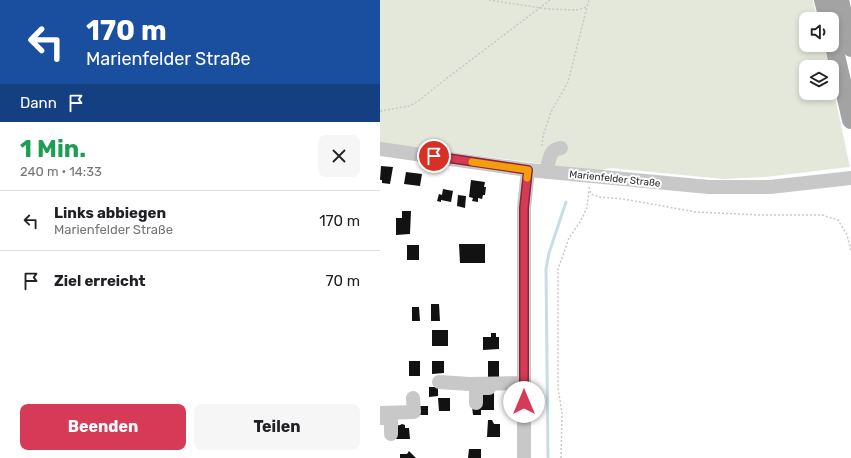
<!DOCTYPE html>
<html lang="de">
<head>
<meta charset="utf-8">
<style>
  body { margin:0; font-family:Rubik,sans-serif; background:#f6f6f6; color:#202124; height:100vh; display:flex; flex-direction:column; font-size:15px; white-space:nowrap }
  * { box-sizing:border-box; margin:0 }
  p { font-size:13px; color:#757577 }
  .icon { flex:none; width:22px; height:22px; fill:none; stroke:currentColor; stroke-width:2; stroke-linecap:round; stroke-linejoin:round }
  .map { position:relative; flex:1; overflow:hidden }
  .details { display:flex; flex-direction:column; background:#fff; width:380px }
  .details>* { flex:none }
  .banner { background:#1a4fa0; color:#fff; overflow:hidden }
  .fabs { position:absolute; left:419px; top:12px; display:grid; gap:8px }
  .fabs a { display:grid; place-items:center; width:40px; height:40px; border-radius:8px; background:#fff; box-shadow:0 2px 6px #0003; font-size:20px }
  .pin { position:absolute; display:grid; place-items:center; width:34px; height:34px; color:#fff; margin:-17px; border:2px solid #fff; border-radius:50%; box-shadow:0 1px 4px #0007 }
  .me { position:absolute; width:44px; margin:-22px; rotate:0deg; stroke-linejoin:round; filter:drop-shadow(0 0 3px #0008) }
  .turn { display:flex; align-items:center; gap:14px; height:84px; padding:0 20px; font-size:18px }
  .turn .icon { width:52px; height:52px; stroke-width:2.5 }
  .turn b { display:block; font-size:28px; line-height:34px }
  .then { display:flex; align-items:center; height:38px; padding:0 20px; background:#0003; gap:8px; font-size:15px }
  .round { display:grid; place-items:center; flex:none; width:42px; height:42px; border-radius:8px; background:#f6f6f6 }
  .head { display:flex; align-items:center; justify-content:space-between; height:68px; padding:0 20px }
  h1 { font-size:24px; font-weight:700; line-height:30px; color:#1e9e55 }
  .action { display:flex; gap:8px; margin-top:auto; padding:8px 20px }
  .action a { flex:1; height:46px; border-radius:8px; background:#d63a57; color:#fff; font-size:16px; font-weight:700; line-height:46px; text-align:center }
  .action a+a { background:#f6f6f6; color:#202124 }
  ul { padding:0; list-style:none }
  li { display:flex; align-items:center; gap:12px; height:60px; padding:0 20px; border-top:1px solid #e0e0e0 }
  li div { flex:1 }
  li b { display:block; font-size:15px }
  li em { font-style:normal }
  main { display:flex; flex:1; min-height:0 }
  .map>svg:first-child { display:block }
  .green { fill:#e3e8da }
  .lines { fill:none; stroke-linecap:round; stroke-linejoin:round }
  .stream { stroke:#c7dee7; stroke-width:3 }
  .building { fill:#121212 }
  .path { stroke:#c8c8c8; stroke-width:1.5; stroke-dasharray:2 2; stroke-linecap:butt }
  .minor { stroke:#c8c8c8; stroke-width:14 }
  .major { stroke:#a3a3a3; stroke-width:18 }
  .route-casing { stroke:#8b2639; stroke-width:10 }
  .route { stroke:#d63a57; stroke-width:7 }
  .slow { stroke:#f59e0b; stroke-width:7 }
  .labels { text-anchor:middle; stroke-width:4; stroke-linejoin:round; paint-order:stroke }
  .street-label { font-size:10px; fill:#2b2b2b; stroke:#fff }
</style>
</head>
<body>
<main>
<section class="details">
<div class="banner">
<div class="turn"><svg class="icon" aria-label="left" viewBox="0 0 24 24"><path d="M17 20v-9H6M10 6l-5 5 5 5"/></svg><div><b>170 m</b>Marienfelder Straße</div></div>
<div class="then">Dann<svg class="icon" aria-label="arrive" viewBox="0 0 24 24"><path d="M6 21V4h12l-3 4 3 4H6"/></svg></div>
</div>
<div class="head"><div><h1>1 Min.</h1><p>240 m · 14:33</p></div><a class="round"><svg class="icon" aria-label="close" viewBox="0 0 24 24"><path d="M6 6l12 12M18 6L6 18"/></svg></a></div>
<ul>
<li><svg class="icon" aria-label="left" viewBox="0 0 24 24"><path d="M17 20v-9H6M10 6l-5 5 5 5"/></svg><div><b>Links abbiegen</b><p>Marienfelder Straße</p></div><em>170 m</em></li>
<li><svg class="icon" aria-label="arrive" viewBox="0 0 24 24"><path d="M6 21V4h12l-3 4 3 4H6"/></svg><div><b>Ziel erreicht</b></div><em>70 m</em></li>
</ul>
<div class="action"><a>Beenden</a><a>Teilen</a></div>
</section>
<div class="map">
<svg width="471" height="458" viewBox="0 0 471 458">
  <rect width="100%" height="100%" fill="#fff"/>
  <path class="green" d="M0,0H433L437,19H426V45H444L449,67H426V93H452V83L470,167L385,177L343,179L231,168L217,171L0,143Z"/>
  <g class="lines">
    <path class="stream" d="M168,458L166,269L169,253L186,202"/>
  </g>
  <g class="building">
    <path d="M1,166L13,167L10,184L2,183V180H0Z"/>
    <path d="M26,172L42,174L40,186L24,184Z"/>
    <path d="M91,180L105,182L104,187H106L105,195H103L102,199L98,198V202L92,201L93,198L89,197Z"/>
    <path d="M63,189L73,191L71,202L61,200V202L57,201L59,194L62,195Z"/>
    <path d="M78,195L86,196L85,208L77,206Z"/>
    <path d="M22,211H31L30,234L16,235V218H22Z"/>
    <path d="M79,244H105V263H80Z"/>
    <rect x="27" y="245" width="12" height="15"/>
    <path d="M51,304H59L60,321H51Z"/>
    <path d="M32,307H39L40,321H32Z"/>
    <rect x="52" y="330" width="16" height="16"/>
    <path d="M111,333H116V337H119V349L103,350V337H111Z"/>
    <rect x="29" y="361" width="11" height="15"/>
    <path d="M52,361H64V373L52,374Z"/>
    <path d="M108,361H119V378L108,379Z"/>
    <path d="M49,387H58V396L49,397Z"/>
    <path d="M101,391H114V410H101V415H93L92,406Z"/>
    <path d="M58,398H70V411H59Z"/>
    <path d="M37,406H48V415H38Z"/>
    <path d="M108,420H112L114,424H120V437H107Z"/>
    <path d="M22,424L25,425V428H29L30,439H15V426L20,425Z"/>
    <path d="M89,449H101V458H88Z"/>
    <path d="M29,451L36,458H20V454H27Z"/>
  </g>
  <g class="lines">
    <g class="path">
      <path d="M109,0L168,9L196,10L207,7L209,0"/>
      <path d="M0,111L29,106L37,102L62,82L170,0"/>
      <path d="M162,146L163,136L171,112L188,82L207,7"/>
      <path d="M209,187L211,194L220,197L243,199L316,212L380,215H442L458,220L467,235L471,251"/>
      <path d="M181,458L182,413L178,388V269L189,238L200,222L207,208L209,190"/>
    </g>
    <g class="minor">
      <path d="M0,149L148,170L329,187H390L471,178"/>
      <path d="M167,171C169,160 169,149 181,148"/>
      <path d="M59,382L89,384L144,383"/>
      <path d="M96,403V388H109"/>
      <path d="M0,413L34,412L33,398"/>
      <path d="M0,418H11V434"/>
      <path d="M144,458V208L148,170"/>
    </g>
    <g class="major">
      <path d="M443,0L448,19"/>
      <path d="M460,0L471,48"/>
      <path d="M452,38L471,120"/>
    </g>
  </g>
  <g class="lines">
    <g class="route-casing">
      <path id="route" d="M54,156L148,170L144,208V402"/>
    </g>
    <use href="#route" class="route"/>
    <path class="slow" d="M92,162L148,170L147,178"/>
  </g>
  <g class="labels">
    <g class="street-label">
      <text transform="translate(235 178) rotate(6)" y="4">Marienfelder Straße</text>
    </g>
  </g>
</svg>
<div class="fabs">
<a><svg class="icon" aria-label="sound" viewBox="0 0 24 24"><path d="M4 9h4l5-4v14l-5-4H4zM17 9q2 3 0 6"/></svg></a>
<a><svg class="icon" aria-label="layers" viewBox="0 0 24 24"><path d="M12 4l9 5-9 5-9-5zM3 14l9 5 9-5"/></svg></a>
</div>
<div class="pin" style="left:54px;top:156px;background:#d93025"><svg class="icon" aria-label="arrive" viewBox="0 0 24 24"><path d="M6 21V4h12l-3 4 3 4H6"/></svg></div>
<svg class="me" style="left:144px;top:402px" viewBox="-20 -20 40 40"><circle r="19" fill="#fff"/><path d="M0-13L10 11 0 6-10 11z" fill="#d63a57"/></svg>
</div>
</main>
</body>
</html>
